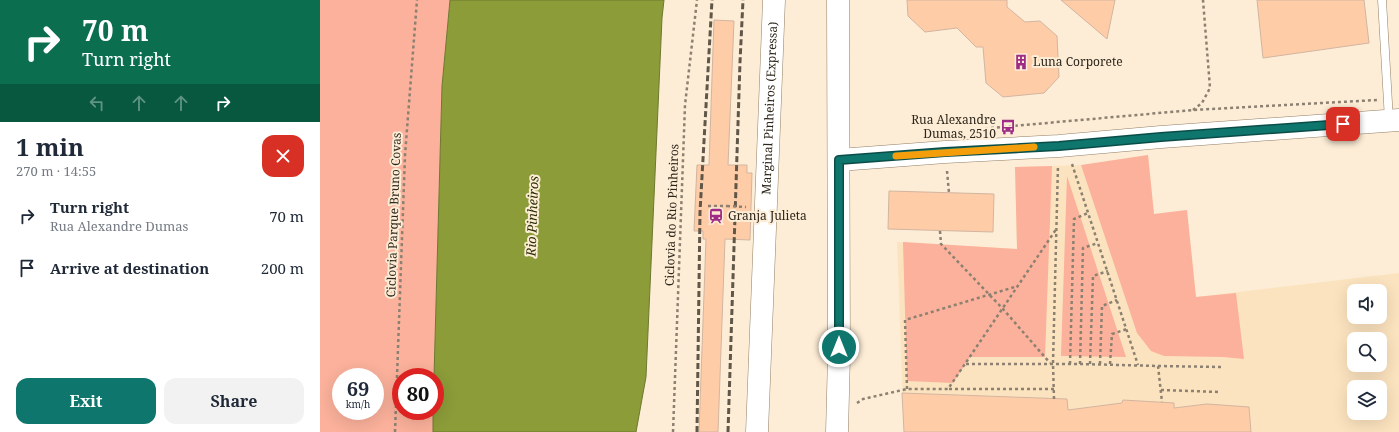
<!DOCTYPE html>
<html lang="en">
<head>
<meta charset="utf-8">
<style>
  body { margin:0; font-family:"Noto Serif",serif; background:#f2f2f3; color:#1f2937; height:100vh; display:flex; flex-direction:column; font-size:15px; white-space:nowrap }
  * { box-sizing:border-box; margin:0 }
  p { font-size:13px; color:#747a83 }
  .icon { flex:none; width:22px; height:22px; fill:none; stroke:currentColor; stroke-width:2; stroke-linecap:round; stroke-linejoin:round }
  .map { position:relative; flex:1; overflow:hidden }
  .drawer { display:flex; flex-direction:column; background:#fff; width:320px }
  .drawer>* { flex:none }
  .top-card { background:#0b6e4f; color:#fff; overflow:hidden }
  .controls { position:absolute; left:1027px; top:284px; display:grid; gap:8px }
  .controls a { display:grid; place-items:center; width:40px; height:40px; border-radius:8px; background:#fff; box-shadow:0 4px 16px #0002; font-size:20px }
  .speed { position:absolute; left:12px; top:368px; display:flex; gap:8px; font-size:20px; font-weight:700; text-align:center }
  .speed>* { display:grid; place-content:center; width:52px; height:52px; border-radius:50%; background:#fff; box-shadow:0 4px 16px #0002; line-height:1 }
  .speed small { font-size:10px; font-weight:400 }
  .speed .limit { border:6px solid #d22; background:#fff; color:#111 }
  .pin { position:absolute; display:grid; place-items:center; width:34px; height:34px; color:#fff; margin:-17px; border-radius:8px; box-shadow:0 2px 6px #0006 }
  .me { position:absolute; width:44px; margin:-22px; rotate:0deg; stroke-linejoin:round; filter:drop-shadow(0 0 3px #0008) }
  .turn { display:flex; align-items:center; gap:14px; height:84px; padding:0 16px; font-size:18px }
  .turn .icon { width:52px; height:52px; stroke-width:2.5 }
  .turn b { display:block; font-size:28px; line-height:34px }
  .lanes { display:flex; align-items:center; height:38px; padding:0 16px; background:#0003; justify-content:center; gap:20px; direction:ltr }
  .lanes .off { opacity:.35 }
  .round { display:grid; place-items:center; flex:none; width:42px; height:42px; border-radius:12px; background:#f2f2f3 }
  .overview { display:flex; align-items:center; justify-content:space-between; height:68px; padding:0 16px }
  h1 { font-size:24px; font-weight:700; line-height:30px }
  .button { display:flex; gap:8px; margin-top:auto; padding:8px 16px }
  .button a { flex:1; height:46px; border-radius:12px; background:#0f766e; color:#fff; font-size:16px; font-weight:700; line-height:46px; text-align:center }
  .button a+a { background:#f2f2f3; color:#1f2937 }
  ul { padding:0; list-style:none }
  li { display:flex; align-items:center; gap:12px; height:52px; padding:0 16px }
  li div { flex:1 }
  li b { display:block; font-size:15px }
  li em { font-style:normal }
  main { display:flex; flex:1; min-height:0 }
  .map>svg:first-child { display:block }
  .built { fill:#fce3bf; fill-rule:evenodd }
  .green { fill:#fbb19b; fill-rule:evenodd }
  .water { fill:#8c9c39; stroke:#6f7830 }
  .building { fill:#ffcca8; stroke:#d2b5a0 }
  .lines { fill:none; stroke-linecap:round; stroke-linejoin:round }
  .lane-casing { stroke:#927f65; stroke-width:9 }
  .secondary-casing { stroke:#927f65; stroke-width:23 }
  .highway-casing { stroke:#927f65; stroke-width:23 }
  .path { stroke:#8c8171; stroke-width:2.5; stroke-dasharray:3 3; stroke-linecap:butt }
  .lane { stroke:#fff; stroke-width:8 }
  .secondary { stroke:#fff; stroke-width:22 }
  .highway { stroke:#fff; stroke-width:22 }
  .rail { stroke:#605749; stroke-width:3; stroke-dasharray:6 3; stroke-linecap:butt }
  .path-bridge { stroke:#8c8171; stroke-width:2.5; stroke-dasharray:3 3; stroke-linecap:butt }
  .route-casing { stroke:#0a4d48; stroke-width:10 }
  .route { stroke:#0f766e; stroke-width:7 }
  .slow { stroke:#f59e0b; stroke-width:7 }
  .labels { text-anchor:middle; stroke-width:4; stroke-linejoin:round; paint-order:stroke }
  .poi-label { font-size:12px; fill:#2c251a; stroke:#fdedd6; text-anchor:start }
  .street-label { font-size:12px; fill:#2c251a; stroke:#fdedd6 }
  .water-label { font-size:13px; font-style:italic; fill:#282e04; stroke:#fdedd6 }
</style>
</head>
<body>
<main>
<section class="drawer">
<div class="top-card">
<div class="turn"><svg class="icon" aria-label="right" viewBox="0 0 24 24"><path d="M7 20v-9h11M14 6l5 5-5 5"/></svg><div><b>70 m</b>Turn right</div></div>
<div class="lanes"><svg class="icon off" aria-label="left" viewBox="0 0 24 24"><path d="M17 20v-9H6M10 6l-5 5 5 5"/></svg><svg class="icon off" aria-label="ahead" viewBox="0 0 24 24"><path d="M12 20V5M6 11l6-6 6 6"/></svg><svg class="icon off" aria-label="ahead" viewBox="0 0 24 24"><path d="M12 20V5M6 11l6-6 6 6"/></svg><svg class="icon" aria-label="right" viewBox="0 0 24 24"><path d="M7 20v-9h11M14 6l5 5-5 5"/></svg></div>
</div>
<div class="overview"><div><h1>1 min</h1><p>270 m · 14:55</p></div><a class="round" style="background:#d93025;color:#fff"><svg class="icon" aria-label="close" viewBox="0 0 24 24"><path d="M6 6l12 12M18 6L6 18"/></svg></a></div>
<ul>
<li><svg class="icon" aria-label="right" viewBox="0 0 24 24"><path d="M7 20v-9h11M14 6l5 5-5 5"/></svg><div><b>Turn right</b><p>Rua Alexandre Dumas</p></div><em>70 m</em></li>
<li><svg class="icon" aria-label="arrive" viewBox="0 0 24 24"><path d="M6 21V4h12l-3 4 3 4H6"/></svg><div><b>Arrive at destination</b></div><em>200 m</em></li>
</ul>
<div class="button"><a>Exit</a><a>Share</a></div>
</section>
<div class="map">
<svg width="1079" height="432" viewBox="0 0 1079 432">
  <rect width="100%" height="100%" fill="#fdedd6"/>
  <path class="built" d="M828,155L834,214L867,210L876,297L1079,273V432H584L577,242L697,249L695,167L765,165ZM1034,291H1060V317H1034ZM1034,339H1060V365H1034ZM1034,387H1060V413H1034Z"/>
  <g class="green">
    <path d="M0,0H130L122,86L114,377H81V411H113V432H0ZM21,377H55V411H21Z"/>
    <path d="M828,155L834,214L867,210L876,297L916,293L924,359L903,357L844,356L831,351L817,333L761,165Z"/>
    <path d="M732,166L725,357H650L633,383L587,381L583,242L697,249L695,167Z"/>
    <path d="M747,176L806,357L741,356Z"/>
  </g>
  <path class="water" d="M130,0H344L342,18L326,377L316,432H113V411H115L114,377L122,86Z"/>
  <g class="building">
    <path d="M587,0H687V7L705,22L720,21L737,36L739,77L724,93L683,97L666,83L663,47H656L637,28L605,32L588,16Z"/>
    <path d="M741,0H795L787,39Z"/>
    <path d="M937,0H1044L1049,43L943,58Z"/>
    <path d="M394,20L414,21L408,165H427V173H432L430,240L405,239L398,432H379L386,239H383V231H374L377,165H389Z"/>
    <path d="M569,191L674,194L673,232L568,229Z"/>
    <path d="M582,393L747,399L748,410L802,403L803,400L854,403V408L887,404L929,407L931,432H584Z"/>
  </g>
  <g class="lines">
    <g class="lane-casing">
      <path id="lane" d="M1062,0L1069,120"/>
    </g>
    <g class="secondary-casing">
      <path id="secondary" d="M519,160L625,152L739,146L841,137L1079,120"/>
    </g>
    <g class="highway-casing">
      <g id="highway">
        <path id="s1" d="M437,432L454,0"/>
        <path d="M517,432L519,356L518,0"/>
      </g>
    </g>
    <g class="path">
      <path d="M873,110L882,103L890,88L883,0"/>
      <path d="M659,129L873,110L1057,100"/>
      <path d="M752,164L818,365"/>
      <path d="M627,171L629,193"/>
      <path d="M388,206H407"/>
      <path d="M620,231L621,244L683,309L730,363"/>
      <path d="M646,364H760L838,366L842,402"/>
      <path d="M750,364L754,219L768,213"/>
      <path d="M760,364L763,248L778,243"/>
      <path d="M770,364L773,276L788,271"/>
      <path d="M780,364L782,306L797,300"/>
      <path d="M790,364L792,334L807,329"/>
      <path d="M838,366L901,367"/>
      <path d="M587,389L585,320L698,286"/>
      <path d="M629,389H735"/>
      <path d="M841,390L900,392"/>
      <path d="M734,399L733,363L738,165"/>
      <path d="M537,403L543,399L587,389H628L737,228"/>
      <path d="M75,432L85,155L97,0"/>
      <path d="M353,432L365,105L377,0"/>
    </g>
    <use href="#lane" class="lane"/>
    <use href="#secondary" class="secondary"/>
    <use href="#highway" class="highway"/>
    <g class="rail">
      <path d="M377,432L380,212L392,0"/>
      <path d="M408,432L420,62L423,0"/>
    </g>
    <path class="path-bridge" d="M407,206L426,207"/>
  </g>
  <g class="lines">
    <g class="route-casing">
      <path id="route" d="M519,347V160L625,152L739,146L841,137L1023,124"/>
    </g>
    <use href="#route" class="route"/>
    <path class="slow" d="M576,156L714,147"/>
  </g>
  <defs>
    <g id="building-bare" transform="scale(1.2)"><path d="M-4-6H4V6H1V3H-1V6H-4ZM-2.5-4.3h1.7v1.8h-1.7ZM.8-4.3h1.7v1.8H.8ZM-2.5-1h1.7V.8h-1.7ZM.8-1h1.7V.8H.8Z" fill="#9e2b86" stroke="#fdedd6" stroke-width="2.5" paint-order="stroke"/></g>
    <g id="bus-bare" transform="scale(1.2)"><path d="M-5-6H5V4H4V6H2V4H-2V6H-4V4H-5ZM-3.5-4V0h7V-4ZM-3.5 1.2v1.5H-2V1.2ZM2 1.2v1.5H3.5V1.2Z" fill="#9e2b86" stroke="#fdedd6" stroke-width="2.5" paint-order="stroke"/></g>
    <g id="station-bare" transform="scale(1.2)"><path d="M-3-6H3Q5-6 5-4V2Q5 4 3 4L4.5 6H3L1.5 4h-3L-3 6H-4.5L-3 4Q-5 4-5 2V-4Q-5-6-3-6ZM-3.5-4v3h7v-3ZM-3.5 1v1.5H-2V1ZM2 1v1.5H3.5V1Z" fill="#9e2b86" stroke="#fdedd6" stroke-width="2.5" paint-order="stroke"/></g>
  </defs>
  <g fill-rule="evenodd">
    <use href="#building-bare" x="701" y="62"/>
    <use href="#bus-bare" x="688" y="127"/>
    <use href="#station-bare" x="396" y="216"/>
  </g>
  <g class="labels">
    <g class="poi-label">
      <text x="713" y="66">Luna Corporete</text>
      <text x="676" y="124" text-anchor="end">Rua Alexandre<tspan x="676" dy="14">Dumas, 2510</tspan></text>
      <text x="408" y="220">Granja Julieta</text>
    </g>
    <g class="street-label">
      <text dy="4" stroke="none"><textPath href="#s1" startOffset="324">Marginal Pinheiros (Expressa)</textPath></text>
      <text transform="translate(74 215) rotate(-88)" y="4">Ciclovia Parque Bruno Covas</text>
      <text transform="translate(352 215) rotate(-88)" y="4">Ciclovia do Rio Pinheiros</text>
    </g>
    <g class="water-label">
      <text transform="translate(212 216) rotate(-88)" y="5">Rio Pinheiros</text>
    </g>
  </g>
</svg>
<div class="controls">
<a><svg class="icon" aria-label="sound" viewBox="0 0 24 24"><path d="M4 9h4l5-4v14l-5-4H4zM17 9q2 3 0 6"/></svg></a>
<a><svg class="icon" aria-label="search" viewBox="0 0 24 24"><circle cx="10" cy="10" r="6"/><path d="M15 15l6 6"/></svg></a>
<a><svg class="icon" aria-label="layers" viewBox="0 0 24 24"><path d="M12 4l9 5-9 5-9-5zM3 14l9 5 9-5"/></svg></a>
</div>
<div class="speed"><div>69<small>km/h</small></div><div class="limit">80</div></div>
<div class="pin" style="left:1023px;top:124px;background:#d93025"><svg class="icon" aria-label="arrive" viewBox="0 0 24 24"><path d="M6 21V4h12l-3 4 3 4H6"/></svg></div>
<svg class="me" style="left:519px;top:347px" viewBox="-20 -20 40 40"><circle r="17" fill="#0f766e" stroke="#fff" stroke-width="3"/><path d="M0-11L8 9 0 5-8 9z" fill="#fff"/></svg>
</div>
</main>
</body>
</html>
